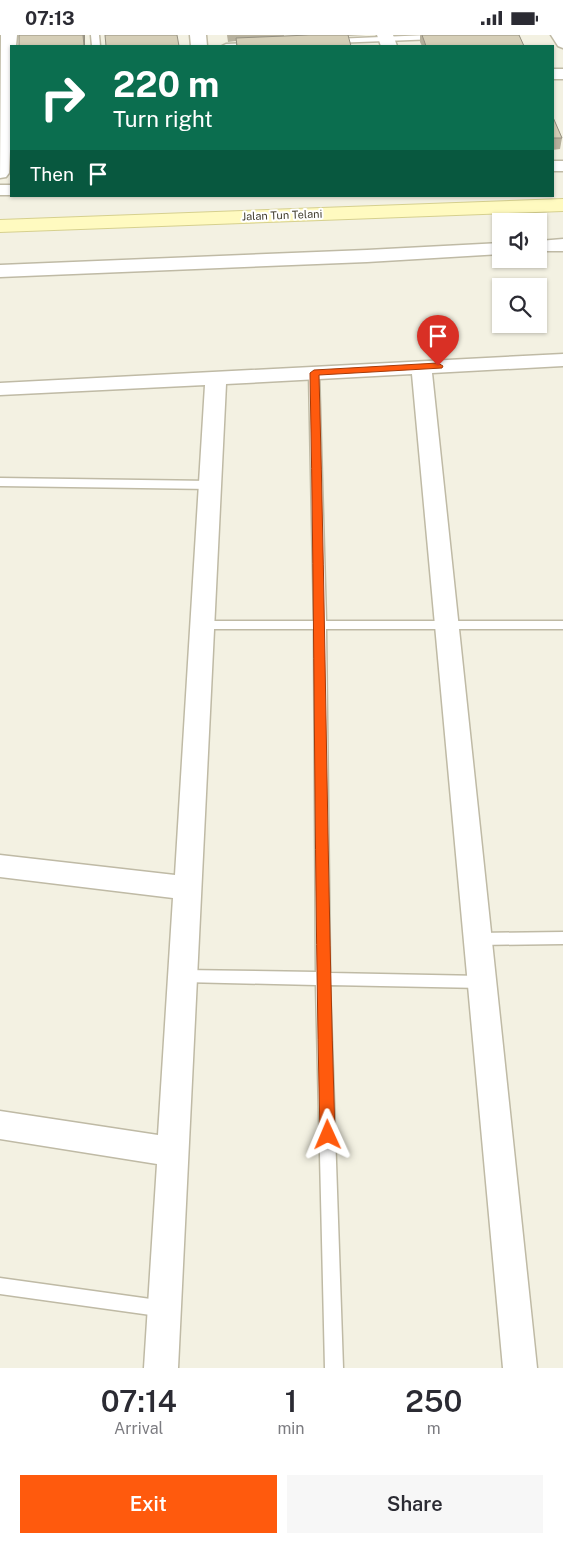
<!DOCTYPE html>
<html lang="en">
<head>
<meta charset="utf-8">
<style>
  body { margin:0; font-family:"Public Sans",sans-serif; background:#f7f7f7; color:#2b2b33; height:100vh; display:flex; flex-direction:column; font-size:19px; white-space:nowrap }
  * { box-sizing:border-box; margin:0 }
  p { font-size:16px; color:#7c7c81 }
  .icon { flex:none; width:28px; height:28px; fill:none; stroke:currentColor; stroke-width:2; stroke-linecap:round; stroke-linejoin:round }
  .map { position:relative; height:1333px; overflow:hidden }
  .sheet { display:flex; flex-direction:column; background:#fff; flex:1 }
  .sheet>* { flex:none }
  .hud { position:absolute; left:10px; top:10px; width:544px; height:152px; border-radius:0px; box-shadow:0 1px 4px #0004; background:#0b6e4f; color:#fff; overflow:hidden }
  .buttons { position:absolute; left:492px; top:178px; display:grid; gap:10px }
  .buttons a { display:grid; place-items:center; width:55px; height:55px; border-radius:0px; background:#fff; box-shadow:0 1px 4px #0004; font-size:25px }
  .pin { position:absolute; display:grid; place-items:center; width:42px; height:42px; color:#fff; margin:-51px -21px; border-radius:50% 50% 50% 0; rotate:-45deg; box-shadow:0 0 5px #0007 }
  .pin .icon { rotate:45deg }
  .me { position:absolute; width:55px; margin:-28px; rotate:359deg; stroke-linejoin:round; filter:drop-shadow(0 0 4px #0008) }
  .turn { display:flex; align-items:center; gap:18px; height:105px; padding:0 20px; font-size:22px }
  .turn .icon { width:65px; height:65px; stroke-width:2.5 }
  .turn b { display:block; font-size:35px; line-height:42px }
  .then { display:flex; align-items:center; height:48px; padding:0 20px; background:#0003; gap:10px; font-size:19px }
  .eta { display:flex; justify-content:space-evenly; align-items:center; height:85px; text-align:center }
  .eta b { font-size:30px; font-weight:600; line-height:35px }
  .primary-button { display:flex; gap:10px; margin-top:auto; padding:10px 20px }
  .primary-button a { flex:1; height:58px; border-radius:0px; background:#ff5a0d; color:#fff; font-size:20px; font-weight:600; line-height:58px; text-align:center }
  .primary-button a+a { background:#f7f7f7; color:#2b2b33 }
  .status { display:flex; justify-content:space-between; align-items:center; height:35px; padding:0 25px; background:#fff; direction:ltr }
  .status svg { height:14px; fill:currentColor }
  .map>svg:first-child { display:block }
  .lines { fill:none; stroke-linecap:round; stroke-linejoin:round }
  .lane-casing { stroke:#bfbaa5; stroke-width:3 }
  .street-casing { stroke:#bfbaa5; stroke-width:3 }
  .secondary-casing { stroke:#d6d08e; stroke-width:2 }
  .lane { fill:#fff; fill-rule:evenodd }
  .street { fill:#fff; fill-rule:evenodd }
  .secondary { fill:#fffac0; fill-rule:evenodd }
  .wall { fill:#b7b19d }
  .shaded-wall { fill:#959080 }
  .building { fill:#d5ceb7; stroke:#959080 }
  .route { fill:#ff5a0d; stroke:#a63a08 }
  .labels { text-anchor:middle; stroke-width:4; stroke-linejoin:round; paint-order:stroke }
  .far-street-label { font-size:11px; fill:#454132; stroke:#fff }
</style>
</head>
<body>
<div class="status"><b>07:13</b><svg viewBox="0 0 49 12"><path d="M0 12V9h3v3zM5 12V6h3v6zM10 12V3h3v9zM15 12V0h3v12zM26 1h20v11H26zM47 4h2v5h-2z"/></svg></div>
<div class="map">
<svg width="563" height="1333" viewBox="0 0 563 1333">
  <rect width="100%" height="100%" fill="#f3f1e2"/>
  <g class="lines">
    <g class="lane-casing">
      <g id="lane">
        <path d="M91,0H99L100,11H92Z"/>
        <path d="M428,0H437L440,2L436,4L334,8L330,6L334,4Z"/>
        <path d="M251,8H254V11H222L226,9Z"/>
        <path d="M314,335L319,338L326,586H563V594H326L330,938L482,941L487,943L489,947L487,951L482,953L330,950L343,1333H325L316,950L183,947L178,945L176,941L178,937L183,935L316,937L314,594H203L197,590L203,586H314L309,338Z"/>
        <path d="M0,443L211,446L216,450L211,454L0,451Z"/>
        <path d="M563,897V909L478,910L473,908L471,904L473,900L478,898Z"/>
        <path d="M0,1243L165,1266L171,1268L173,1274L171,1280L165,1282L0,1259Z"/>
      </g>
    </g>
    <g class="street-casing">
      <g id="street">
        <path d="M1,0H17L16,11H11V94L9,138L6,142L0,143Z"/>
        <path d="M190,0H206L207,11H191Z"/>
        <path d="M377,0H393L397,11H381Z"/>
        <path d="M551,0H563V13L558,11Z"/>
        <rect x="552" y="34" width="11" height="10"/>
        <rect x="552" y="126" width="11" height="10"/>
        <rect x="0" y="150" width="11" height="10"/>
        <path d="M563,204V216H539V206Z"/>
        <path d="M501,208V219L367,227L0,242V230L367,215Z"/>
        <path d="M563,319V331L432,338L537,1333H503L412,339L226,349L178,1333H144L157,1129L0,1104V1076L158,1100L173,863L0,842V820L175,840L205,350L0,360V348Z"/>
      </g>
    </g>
    <g class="secondary-casing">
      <path id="secondary" d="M563,164V176L0,197V185Z"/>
    </g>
    <use href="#lane" class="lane"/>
    <use href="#street" class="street"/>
    <use href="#secondary" class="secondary"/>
  </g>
  <g class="wall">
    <path d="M227,0H284V1L302,0H366L348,1L351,11H236V6L228,7Z"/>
    <path d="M420,0H519L524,11H422L420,7Z"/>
    <path d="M552,80L562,103L560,114L552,115Z"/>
  </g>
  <path class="shaded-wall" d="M83,0H85V11H84Z"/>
  <g class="building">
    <path d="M19,0H83L84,11H19Z"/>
    <path d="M105,0H177L179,11H106Z"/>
    <path d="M309,0H348L351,11H237L236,3Z"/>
    <path d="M422,0H519L524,11H426Z"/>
    <path d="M552,80L562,103H552Z"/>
  </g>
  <path class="route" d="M438,328L443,331L442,333L319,340C326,593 327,847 335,1100L333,1104L328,1106L322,1104L320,1100C314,846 315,592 310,338L314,335Z"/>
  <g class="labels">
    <g class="far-street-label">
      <text transform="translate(282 180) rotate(-2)" y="4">Jalan Tun Telani</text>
    </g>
  </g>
</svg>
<div class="buttons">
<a><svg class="icon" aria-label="sound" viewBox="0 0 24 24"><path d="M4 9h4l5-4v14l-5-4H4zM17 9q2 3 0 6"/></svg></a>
<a><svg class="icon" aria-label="search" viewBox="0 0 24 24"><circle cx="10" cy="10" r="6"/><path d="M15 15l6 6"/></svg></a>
</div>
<div class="pin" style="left:438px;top:331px;background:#d93025"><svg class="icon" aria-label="arrive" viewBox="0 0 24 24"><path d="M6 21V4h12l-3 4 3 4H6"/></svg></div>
<svg class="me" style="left:328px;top:1100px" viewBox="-20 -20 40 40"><path d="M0-17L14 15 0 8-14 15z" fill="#ff5a0d" stroke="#fff" stroke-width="4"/></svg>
<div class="hud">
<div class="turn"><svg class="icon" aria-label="right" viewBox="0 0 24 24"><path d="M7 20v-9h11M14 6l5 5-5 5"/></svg><div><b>220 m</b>Turn right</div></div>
<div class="then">Then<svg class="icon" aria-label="arrive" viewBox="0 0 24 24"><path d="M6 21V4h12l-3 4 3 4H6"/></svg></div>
</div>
</div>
<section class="sheet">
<div class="eta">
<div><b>07:14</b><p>Arrival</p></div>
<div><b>1</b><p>min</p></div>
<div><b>250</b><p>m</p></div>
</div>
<div class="primary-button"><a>Exit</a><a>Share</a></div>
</section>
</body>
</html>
